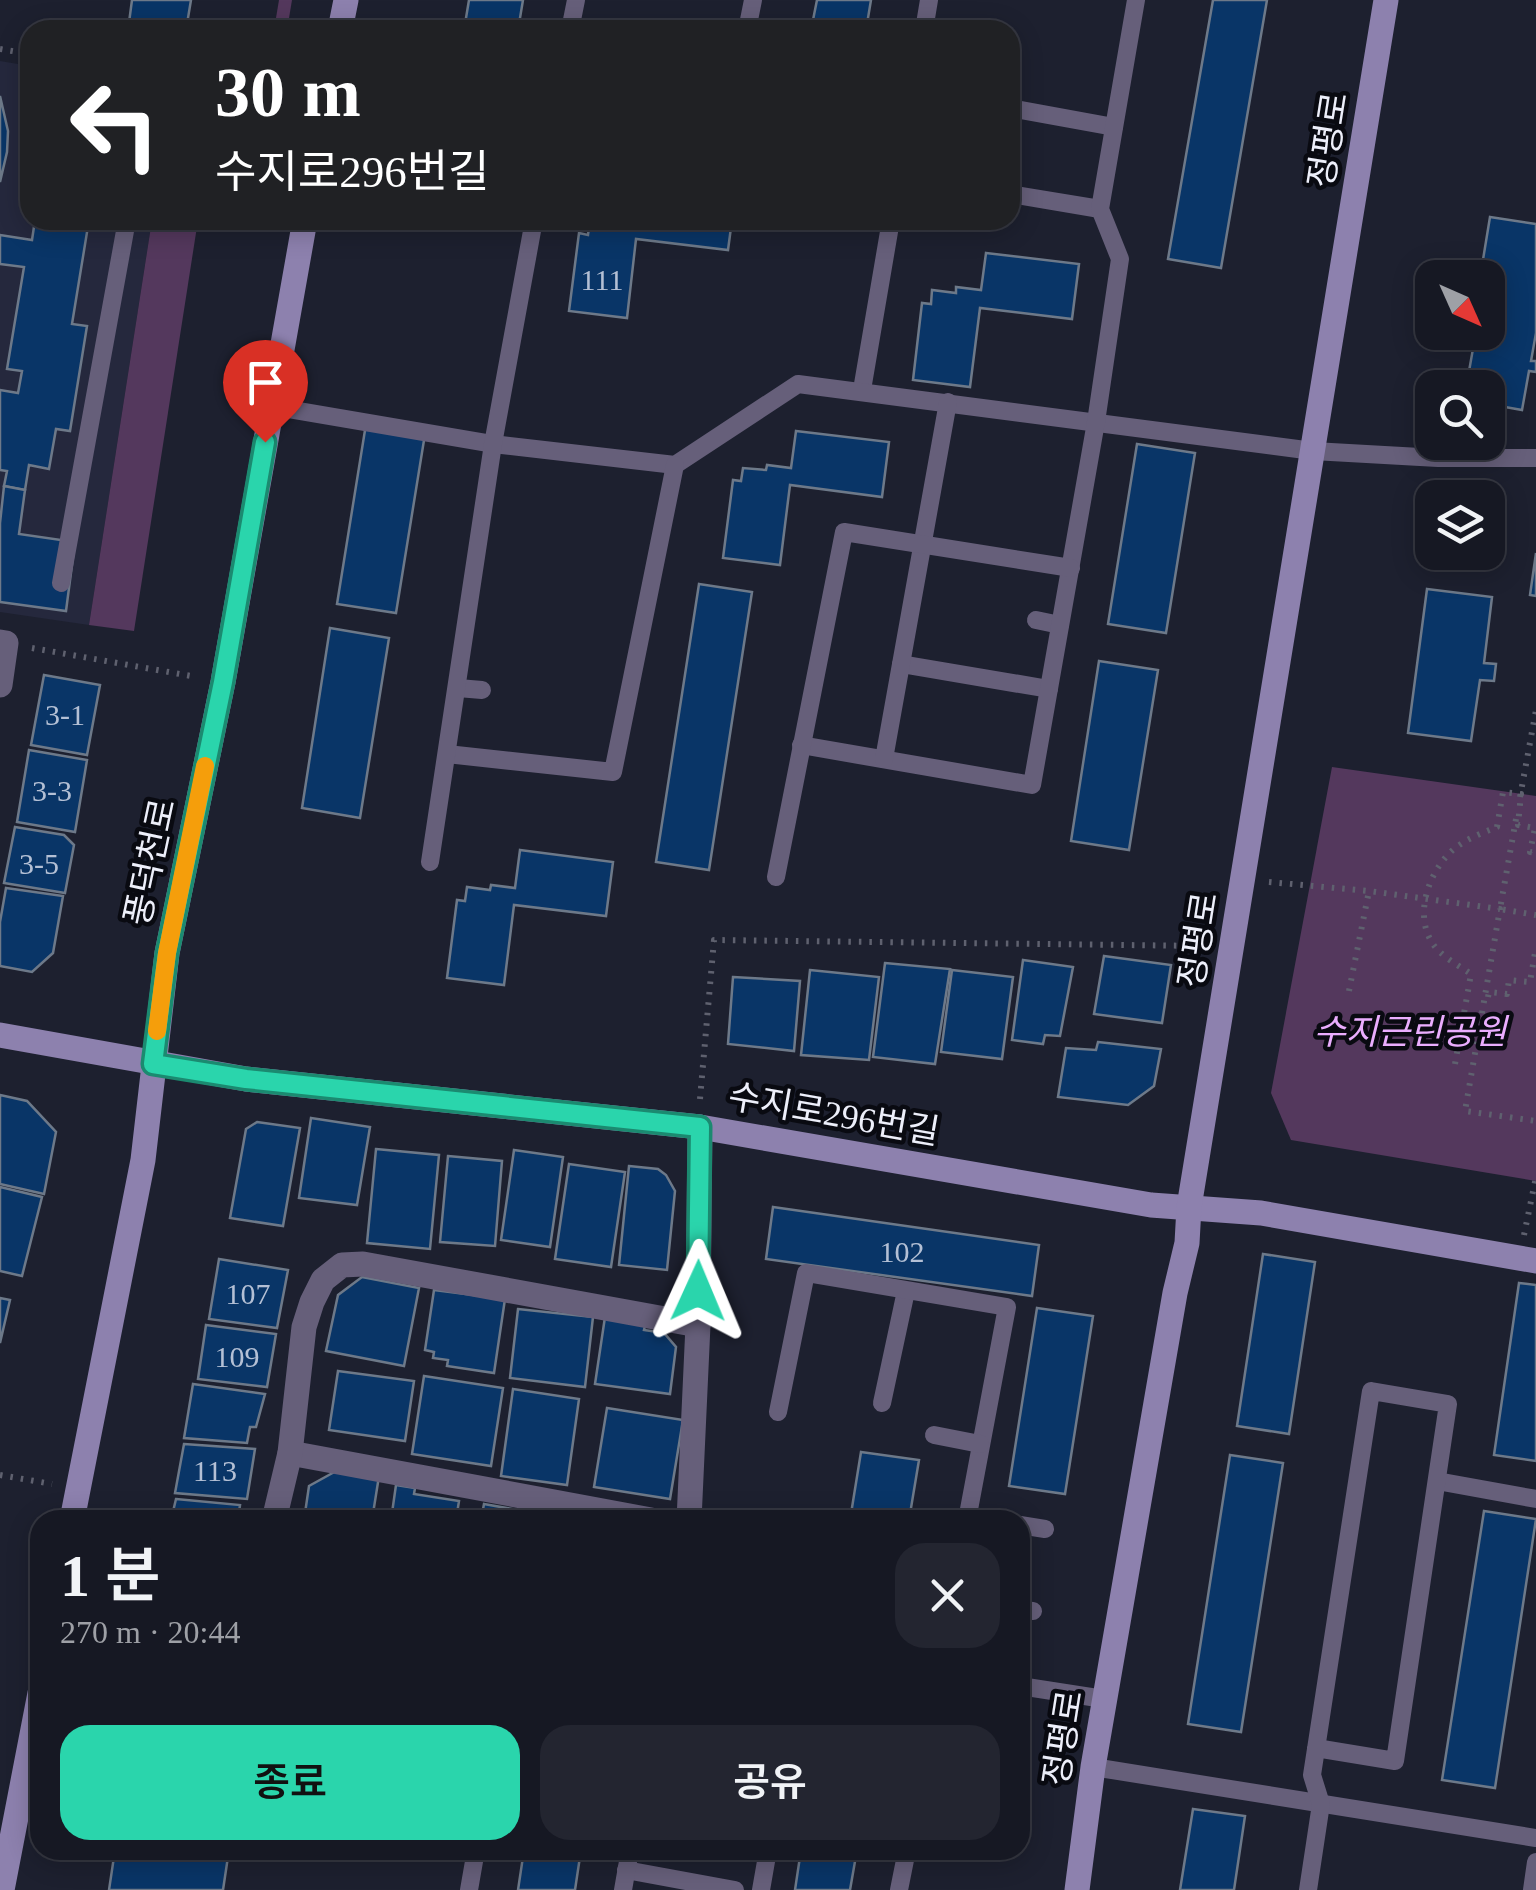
<!DOCTYPE html>
<html lang="ko">
<head>
<meta charset="utf-8">
<style>
  body { margin:0; font-family:"Times New Roman","Noto Sans KR",serif; background:#232530; color:#f1f3f6; height:100vh; display:flex; flex-direction:column; font-size:38px; white-space:nowrap }
  * { box-sizing:border-box; margin:0 }
  p { font-size:32px; color:#9ea0a6 }
  .icon { flex:none; width:55px; height:55px; fill:none; stroke:currentColor; stroke-width:2; stroke-linecap:round; stroke-linejoin:round }
  .map { position:relative; flex:1; overflow:hidden }
  .drawer { position:absolute; left:30px; top:1510px; width:1000px; height:350px; display:flex; flex-direction:column; background:#161823; border-radius:30px; box-shadow:0 5px 25px #0003,0 0 0 2px #353741 }
  .drawer>* { flex:none }
  .guide { position:absolute; left:20px; top:20px; width:1000px; height:210px; border-radius:30px; box-shadow:0 5px 25px #0003,0 0 0 2px #353741; background:#202124; color:#fff; overflow:hidden }
  .needle { width:65px; rotate:135deg }
  .controls { position:absolute; left:1415px; top:260px; display:grid; gap:20px }
  .controls a { display:grid; place-items:center; width:90px; height:90px; border-radius:20px; background:#161823; box-shadow:0 5px 25px #0003,0 0 0 2px #353741; font-size:50px }
  .pin { position:absolute; display:grid; place-items:center; width:85px; height:85px; color:#fff; margin:-102px -42px; border-radius:50% 50% 50% 0; rotate:-45deg; box-shadow:0 0 10px #0007 }
  .pin .icon { rotate:45deg }
  .me { position:absolute; width:110px; margin:-55px; rotate:1deg; stroke-linejoin:round; filter:drop-shadow(0 0 8px #0008) }
  .turn { display:flex; align-items:center; gap:35px; height:210px; padding:0 30px; font-size:45px }
  .turn .icon { width:130px; height:130px; stroke-width:2.5 }
  .turn b { display:block; font-size:70px; line-height:85px }
  .round { display:grid; place-items:center; flex:none; width:105px; height:105px; border-radius:30px; background:#232530 }
  .headline { display:flex; align-items:center; justify-content:space-between; height:170px; padding:0 30px }
  h1 { font-size:60px; font-weight:600; line-height:75px }
  .action { display:flex; gap:20px; margin-top:auto; padding:20px 30px }
  .action a { flex:1; height:115px; border-radius:30px; background:#2ad5ac; color:#111; font-size:40px; font-weight:600; line-height:115px; text-align:center }
  .action a+a { background:#232530; color:#f1f3f6 }
  .map>svg:first-child { display:block }
  .built { fill:#25283d }
  .green { fill:#54385d }
  .building { fill:#093567; stroke:#6d7989; stroke-width:2.5 }
  .lines { fill:none; stroke-linecap:round; stroke-linejoin:round }
  .path { stroke:#5f616f; stroke-width:6; stroke-dasharray:2.5 8; stroke-linecap:butt }
  .lane { stroke:#665f7a; stroke-width:18 }
  .street { stroke:#665f7a; stroke-width:25 }
  .secondary { stroke:#8d81ae; stroke-width:25 }
  .route-casing { stroke:#1b8a70; stroke-width:25 }
  .route { stroke:#2ad5ac; stroke-width:18 }
  .slow { stroke:#f59e0b; stroke-width:18 }
  .labels { text-anchor:middle; stroke-width:9; stroke-linejoin:round; paint-order:stroke }
  .number-label { font-size:30px; fill:#b4c0d5 }
  .street-label { font-size:35px; fill:#edeffa; stroke:#090a11 }
  .park-label { font-size:35px; font-style:italic; fill:#eaadfe; stroke:#090a11 }
</style>
</head>
<body>
<div class="map">
<svg width="1536" height="1890" viewBox="0 0 1536 1890">
  <rect width="100%" height="100%" fill="#1d202f"/>
  <path class="built" d="M0,61L30,66V220H152L89,625L0,612Z"/>
  <g class="green">
    <path d="M279,0H292L287,30H274Z"/>
    <path d="M152,220H198L134,631L89,625Z"/>
    <path d="M1332,767L1536,796V1181L1291,1140L1271,1093Z"/>
  </g>
  <g class="building">
    <path d="M132,0H191L186,30H128Z"/>
    <path d="M469,0H523L518,30H464Z"/>
    <path d="M817,0H871L866,30H811Z"/>
    <path d="M1213,0H1267L1221,268L1168,259Z"/>
    <path d="M0,96L8,131L7,152L0,182Z"/>
    <path d="M1490,217L1536,224V333L1531,361H1536V372L1529,371L1522,410L1488,404V388H1466L1476,332H1488V278H1480Z"/>
    <path d="M35,220H89L72,324L87,326L70,431L56,429L49,469L29,465L25,490L4,486L7,471L0,470V390L18,393L22,371L7,369L24,267L0,264V235L32,240Z"/>
    <path d="M590,220L613,223V220H732L728,250L636,239L627,318L569,311L579,233L588,235Z"/>
    <path d="M986,253L1079,264L1072,319L980,308L970,387L913,380L922,303L931,304L932,290L956,293V287L981,290Z"/>
    <path d="M366,424L425,434L396,613L337,604Z"/>
    <path d="M796,431L889,442L882,497L790,485L780,565L723,558L733,480L741,481L743,468L766,470L767,465L791,468Z"/>
    <path d="M1137,444L1195,453L1166,633L1108,624Z"/>
    <path d="M4,486L25,490L19,534L75,542L66,611L0,602V523Z"/>
    <path d="M1536,553V596L1530,595Z"/>
    <path d="M699,584L752,592L709,870L656,862Z"/>
    <path d="M1427,589L1492,597L1484,663L1496,664L1494,681L1480,680L1471,741L1408,733Z"/>
    <path d="M330,628L389,638L360,818L302,808Z"/>
    <path d="M1099,661L1158,670L1129,850L1071,841Z"/>
    <path d="M44,675L100,685L87,755L31,745Z"/>
    <path d="M29,750L87,760L75,832L17,822Z"/>
    <path d="M15,827L64,835L74,845L65,893L4,883Z"/>
    <path d="M520,850L613,862L606,916L514,905L504,985L447,978L457,900L465,901L467,887L490,890L491,885L515,888Z"/>
    <path d="M6,888L63,896L53,953L32,972L0,966V922Z"/>
    <path d="M1104,956L1171,965L1162,1023L1094,1014Z"/>
    <path d="M1023,960L1073,967L1060,1036L1045,1035L1043,1044L1012,1040Z"/>
    <path d="M885,963L950,969L935,1064L873,1057Z"/>
    <path d="M810,970L879,977L869,1060L801,1055Z"/>
    <path d="M952,970L1013,977L1002,1059L941,1052Z"/>
    <path d="M733,977L800,981L794,1051L728,1044Z"/>
    <path d="M1098,1042L1161,1049L1154,1086L1128,1105L1058,1097L1066,1048L1096,1050Z"/>
    <path d="M0,1095L27,1101L56,1132L44,1194L0,1184Z"/>
    <path d="M311,1118L370,1127L357,1205L299,1198Z"/>
    <path d="M257,1122L300,1128L283,1226L230,1218L246,1129Z"/>
    <path d="M376,1149L439,1155L430,1249L367,1243Z"/>
    <path d="M514,1150L563,1157L550,1247L501,1240Z"/>
    <path d="M448,1156L502,1161L495,1246L440,1242Z"/>
    <path d="M569,1164L625,1172L611,1267L555,1259Z"/>
    <path d="M629,1166L658,1169L666,1175L675,1191L667,1270L619,1265Z"/>
    <path d="M0,1187L42,1197L22,1276L0,1271Z"/>
    <path d="M773,1207L1039,1245L1032,1296L766,1259Z"/>
    <path d="M1263,1254L1315,1262L1289,1434L1237,1426Z"/>
    <path d="M219,1259L288,1270L277,1328L209,1319Z"/>
    <path d="M362,1277L419,1288L404,1366L326,1351L338,1295Z"/>
    <path d="M1519,1283L1536,1285V1461L1494,1455Z"/>
    <path d="M434,1290L505,1299L494,1373L447,1366L448,1360L433,1358L434,1352L425,1350Z"/>
    <path d="M0,1298L10,1300L0,1343Z"/>
    <path d="M1037,1308L1093,1316L1065,1494L1009,1486Z"/>
    <path d="M518,1309L593,1317L585,1387L510,1378Z"/>
    <path d="M605,1317L646,1322L644,1330L664,1333L676,1347L670,1394L595,1384Z"/>
    <path d="M206,1325L276,1334L267,1387L198,1379Z"/>
    <path d="M338,1371L414,1381L405,1441L329,1430Z"/>
    <path d="M424,1376L503,1388L491,1466L412,1454Z"/>
    <path d="M193,1384L265,1394L256,1427H250L247,1443L184,1438Z"/>
    <path d="M513,1389L579,1399L567,1485L501,1476Z"/>
    <path d="M607,1408L683,1420L670,1499L594,1487Z"/>
    <path d="M184,1444L255,1449L247,1499L175,1493Z"/>
    <path d="M861,1452L919,1460L909,1520H850Z"/>
    <path d="M1230,1455L1283,1463L1241,1732L1188,1724Z"/>
    <path d="M338,1470L379,1476L372,1520H304L309,1486Z"/>
    <path d="M396,1485L415,1488L414,1494L459,1501L456,1520H391Z"/>
    <path d="M176,1499L240,1505L238,1520H171Z"/>
    <path d="M484,1504L563,1518L562,1520H481Z"/>
    <path d="M1484,1511L1536,1519L1495,1788L1442,1780Z"/>
    <path d="M1193,1809L1245,1816L1234,1890H1180Z"/>
    <path d="M115,1850H229L223,1890H109Z"/>
    <path d="M524,1850H581L575,1890H518Z"/>
    <path d="M801,1850H857L850,1890H795Z"/>
  </g>
  <g class="lines">
    <g class="path">
      <path d="M0,49L30,54"/>
      <path d="M32,648L197,677"/>
      <path d="M1520,797L1536,710"/>
      <path d="M1516,819L1500,909L1536,915"/>
      <path d="M1269,882L1369,891L1500,909L1465,1111L1536,1121"/>
      <path d="M1349,991L1369,891"/>
      <path d="M1488,997L1489,992L1507,994L1509,980L1530,982L1536,947"/>
      <path d="M1455,1064L1471,974C1458,965 1442,957 1433,944C1413,915 1429,870 1454,849C1466,839 1482,833 1497,827L1503,792L1521,794L1518,825L1535,828L1530,852L1536,853"/>
      <path d="M700,1099L714,940L1206,946"/>
      <path d="M1524,1235L1536,1177"/>
      <path d="M0,1475L52,1484"/>
    </g>
    <g class="lane">
      <path d="M570,30L576,0"/>
      <path d="M747,30L753,0"/>
      <path d="M924,30L929,0"/>
      <path d="M1010,108L1114,127"/>
      <path d="M1010,194L1100,209"/>
      <path d="M862,390L891,220"/>
      <path d="M270,406L493,444L675,465L798,384L1313,451L1438,458H1536"/>
      <path d="M61,583L127,220"/>
      <path d="M1036,620L1060,625"/>
      <path d="M901,664L1049,689"/>
      <path d="M458,688L482,690"/>
      <path d="M801,745L1032,785L1096,422L1120,259L1100,209L1136,0"/>
      <path d="M447,754L613,772L675,465"/>
      <path d="M884,759L948,402"/>
      <path d="M430,862L493,444L534,220"/>
      <path d="M776,877L844,532L1071,568"/>
      <path d="M882,1403L906,1291"/>
      <path d="M778,1412L806,1273L1007,1307L967,1520"/>
      <path d="M934,1435L980,1444"/>
      <path d="M1437,1481L1536,1499"/>
      <path d="M968,1516L990,1520"/>
      <path d="M1020,1525L1045,1529"/>
      <path d="M1020,1610L1033,1611"/>
      <path d="M1020,1686L1104,1699"/>
      <path d="M1093,1767L1536,1838"/>
      <path d="M626,1870L735,1890"/>
      <path d="M469,1890L476,1850"/>
      <path d="M623,1890L630,1850"/>
      <path d="M761,1890L768,1850"/>
      <path d="M899,1890L907,1850"/>
      <path d="M1308,1890L1321,1804L1312,1775L1371,1391L1448,1404L1395,1761L1316,1748"/>
      <path d="M1532,1890L1536,1862"/>
    </g>
    <g class="street">
      <path d="M0,642L6,643L0,685"/>
      <path d="M290,1453L651,1520"/>
      <path d="M274,1520L290,1453L304,1327L312,1302L323,1280L342,1265L363,1264L698,1325"/>
      <path d="M689,1520L698,1325L700,1127"/>
    </g>
    <g class="secondary">
      <path d="M340,30L346,0"/>
      <path d="M0,1035L246,1079L700,1127L1151,1205L1261,1213L1536,1261"/>
      <path d="M72,1520L143,1160L167,953L223,682L305,220"/>
      <path d="M2,1890L40,1693"/>
      <path d="M1077,1890L1093,1767L1175,1293L1187,1243L1189,1207L1386,0"/>
    </g>
  </g>
  <g class="lines">
    <g class="route-casing">
      <path id="route" d="M265,442L223,682L167,953L153,1064L246,1079L700,1127L698,1291"/>
    </g>
    <use href="#route" class="route"/>
    <path class="slow" d="M157,1031L167,953L205,766"/>
  </g>
  <g class="labels">
    <g class="number-label">
      <text x="602" y="290">111</text>
      <text x="65" y="725">3-1</text>
      <text x="52" y="801">3-3</text>
      <text x="39" y="874">3-5</text>
      <text x="902" y="1262">102</text>
      <text x="248" y="1304">107</text>
      <text x="237" y="1367">109</text>
      <text x="215" y="1481">113</text>
    </g>
    <g class="street-label">
      <text transform="translate(1328 140) rotate(-81)" y="12">정평로</text>
      <text transform="translate(150 862) rotate(-78)" y="12">풍덕천로</text>
      <text transform="translate(1198 940) rotate(-81)" y="12">정평로</text>
      <text transform="translate(834 1114) rotate(10)" y="12">수지로296번길</text>
      <text transform="translate(1063 1738) rotate(-81)" y="12">정평로</text>
    </g>
    <g class="park-label">
      <text x="1410" y="1044">수지근린공원</text>
    </g>
  </g>
</svg>
<div class="controls">
<a><svg class="needle" viewBox="-14 -14 28 28"><path d="M0-13l5 13h-10z" fill="#e53935"/><path d="M0 13l5-13h-10z" fill="#9ea0a6"/></svg></a>
<a><svg class="icon" aria-label="search" viewBox="0 0 24 24"><circle cx="10" cy="10" r="6"/><path d="M15 15l6 6"/></svg></a>
<a><svg class="icon" aria-label="layers" viewBox="0 0 24 24"><path d="M12 4l9 5-9 5-9-5zM3 14l9 5 9-5"/></svg></a>
</div>
<div class="pin" style="left:265px;top:442px;background:#d93025"><svg class="icon" aria-label="arrive" viewBox="0 0 24 24"><path d="M6 21V4h12l-3 4 3 4H6"/></svg></div>
<svg class="me" style="left:698px;top:1291px" viewBox="-20 -20 40 40"><path d="M0-17L14 15 0 8-14 15z" fill="#2ad5ac" stroke="#fff" stroke-width="4"/></svg>
<div class="guide">
<div class="turn"><svg class="icon" aria-label="left" viewBox="0 0 24 24"><path d="M17 20v-9H6M10 6l-5 5 5 5"/></svg><div><b>30 m</b>수지로296번길</div></div>
</div>
<section class="drawer">
<div class="headline"><div><h1>1 분</h1><p>270 m · 20:44</p></div><a class="round"><svg class="icon" aria-label="close" viewBox="0 0 24 24"><path d="M6 6l12 12M18 6L6 18"/></svg></a></div>
<div class="action"><a>종료</a><a>공유</a></div>
</section>
</div>
</body>
</html>
